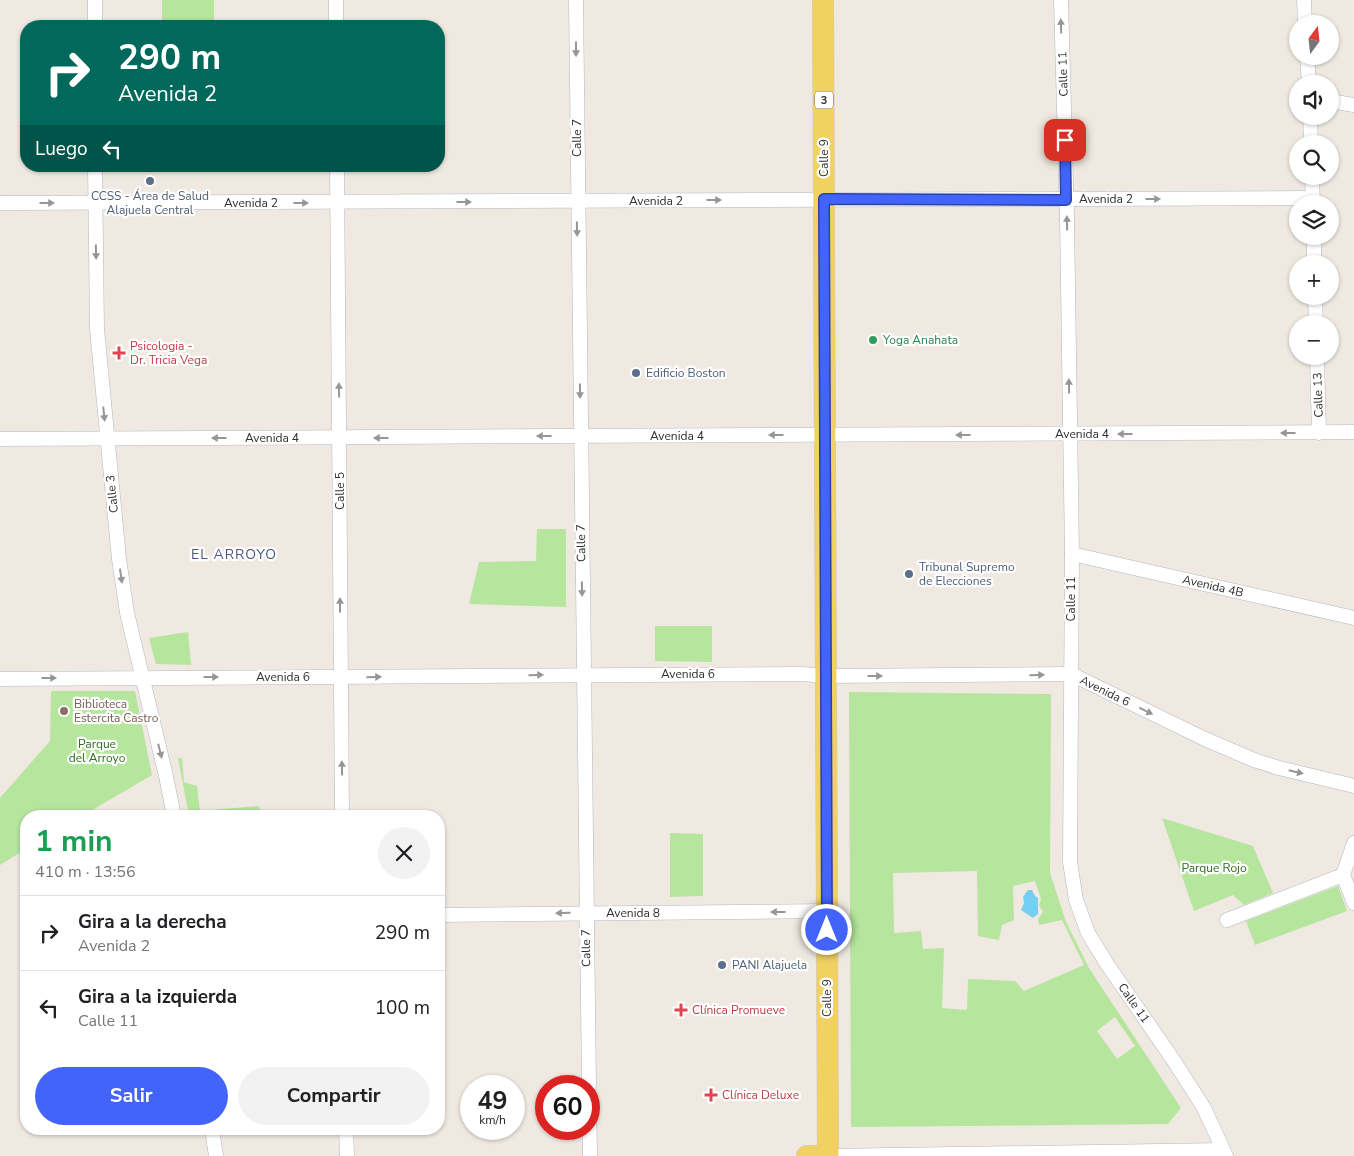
<!DOCTYPE html>
<html lang="es">
<head>
<meta charset="utf-8">
<style>
  body { margin:0; font-family:"Nunito Sans",sans-serif; background:#f2f2f2; color:#202124; height:100vh; display:flex; flex-direction:column; font-size:19px; white-space:nowrap }
  * { box-sizing:border-box; margin:0 }
  p { font-size:16px; color:#757577 }
  .icon { flex:none; width:28px; height:28px; fill:none; stroke:currentColor; stroke-width:2; stroke-linecap:round; stroke-linejoin:round }
  .map { position:relative; flex:1; overflow:hidden }
  .sheet { position:absolute; left:20px; top:810px; width:425px; height:325px; display:flex; flex-direction:column; background:#fff; border-radius:20px; box-shadow:0 1px 4px #0004 }
  .sheet>* { flex:none }
  .guide { position:absolute; left:20px; top:20px; width:425px; height:152px; border-radius:20px; box-shadow:0 1px 4px #0004; background:#00695c; color:#fff; overflow:hidden }
  .needle { width:32px; rotate:15deg }
  .tools { position:absolute; left:1289px; top:15px; display:grid; gap:10px }
  .tools a { display:grid; place-items:center; width:50px; height:50px; border-radius:50%; background:#fff; box-shadow:0 1px 4px #0004; font-size:25px }
  .speed { position:absolute; left:460px; top:1075px; display:flex; gap:10px; font-size:25px; font-weight:700; text-align:center }
  .speed>* { display:grid; place-content:center; width:65px; height:65px; border-radius:50%; background:#fff; box-shadow:0 1px 4px #0004; line-height:1 }
  .speed small { font-size:12px; font-weight:400 }
  .speed .limit { border:8px solid #d22; background:#fff; color:#111 }
  .pin { position:absolute; display:grid; place-items:center; width:42px; height:42px; color:#fff; margin:-21px; border-radius:10px; box-shadow:0 2px 8px #0006 }
  .me { position:absolute; width:55px; margin:-28px; rotate:0deg; stroke-linejoin:round; filter:drop-shadow(0 0 4px #0008) }
  .turn { display:flex; align-items:center; gap:18px; height:105px; padding:0 15px; font-size:22px }
  .turn .icon { width:65px; height:65px; stroke-width:2.5 }
  .turn b { display:block; font-size:35px; line-height:42px }
  .then { display:flex; align-items:center; height:48px; padding:0 15px; background:#0003; gap:10px; font-size:19px }
  .round { display:grid; place-items:center; flex:none; width:52px; height:52px; border-radius:26px; background:#f2f2f2 }
  .headline { display:flex; align-items:center; justify-content:space-between; height:85px; padding:0 15px }
  h1 { font-size:30px; font-weight:700; line-height:38px; color:#1e9e55 }
  .primary-button { display:flex; gap:10px; margin-top:auto; padding:10px 15px }
  .primary-button a { flex:1; height:58px; border-radius:30px; background:#4264fb; color:#fff; font-size:20px; font-weight:700; line-height:58px; text-align:center }
  .primary-button a+a { background:#f2f2f2; color:#202124 }
  ul { padding:0; list-style:none }
  li { display:flex; align-items:center; gap:15px; height:75px; padding:0 15px; border-top:1px solid #e0e0e0 }
  li div { flex:1 }
  li b { display:block; font-size:19px }
  li em { font-style:normal }
  .map>svg:first-child { display:block }
  .green { fill:#b6e59e; fill-rule:evenodd }
  .water { fill:#75cff0 }
  .lines { fill:none; stroke-linecap:round; stroke-linejoin:round }
  .street-casing { stroke:#b4b7c1; stroke-width:15 }
  .primary-casing { stroke:#c9c9c9; stroke-width:22 }
  .street { stroke:#fff; stroke-width:14 }
  .primary { stroke:#f2d163; stroke-width:21 }
  .oneway { fill:#969696 }
  .route-casing { stroke:#2b41a3; stroke-width:12 }
  .route { stroke:#4264fb; stroke-width:9 }
  .service-dot { fill:#5c6f8a; stroke:#fff; stroke-width:2 }
  .leisure-dot { fill:#2e9e5b; stroke:#fff; stroke-width:2 }
  .health-dot { fill:#e0444e; stroke:#fff; stroke-width:2 }
  .education-dot { fill:#8d6e63; stroke:#fff; stroke-width:2 }
  .labels { text-anchor:middle; stroke-width:4.5; stroke-linejoin:round; paint-order:stroke }
  .shield { fill:#fff; stroke:#6d6d6d; stroke-width:1 }
  .shield-label { font-size:11px; font-weight:bold; fill:#2e2e2e }
  .street-label { font-size:12px; fill:#2e2e2e; stroke:#fff }
  .service-label { font-size:12px; fill:#4e5e75; stroke:#fff; text-anchor:start }
  .leisure-label { font-size:12px; fill:#27864d; stroke:#fff; text-anchor:start }
  .health-label { font-size:12px; fill:#be3a42; stroke:#fff; text-anchor:start }
  .education-label { font-size:12px; fill:#785e54; stroke:#fff; text-anchor:start }
  .park-label { font-size:12px; fill:#2c6e1b; stroke:#fff }
  .neighbourhood-label { font-size:14px; letter-spacing:1px; fill:#4d5680; stroke:#fff }
</style>
</head>
<body>
<div class="map">
<svg width="1354" height="1156" viewBox="0 0 1354 1156">
  <rect width="100%" height="100%" fill="#efe9e1"/>
  <g class="green">
    <rect x="162" y="0" width="52" height="26"/>
    <path d="M537,529H566V607L469,604L479,562L536,561Z"/>
    <path d="M655,626H712V662L655,661Z"/>
    <path d="M188,632L191,665L156,664L149,638Z"/>
    <path d="M51,691H135L152,775L82,816H26V849L0,865V798L50,741Z"/>
    <path d="M849,692L1051,694L1050,873L1066,922L1089,968L1181,1108L1168,1124L851,1127ZM977,871L978,936L999,940L1002,925L1014,920L1013,886L1035,881L1041,899L1039,905L1043,912L1038,919L1039,925L1062,920L1084,965L1024,991L1015,981L968,979L967,1010L942,1008L944,948L923,949L921,931L894,933L893,873ZM1115,1017L1135,1046L1117,1059L1097,1031Z"/>
    <path d="M178,758H182L184,782L197,786L200,811L259,806L261,816H189Z"/>
    <path d="M1162,818L1253,846L1273,893L1244,905L1233,895L1194,911Z"/>
    <path d="M670,833L703,834V896L670,897Z"/>
    <path d="M1338,886L1347,911L1255,945L1246,921Z"/>
  </g>
  <path class="water" d="M1028,890H1032L1035,896L1038,898V914L1033,918L1021,910L1024,903L1023,897Z"/>
  <g class="lines">
    <g class="street-casing">
      <g id="street">
        <path d="M95,0V26"/>
        <path d="M336,0V26"/>
        <path d="M576,0L589,1086"/>
        <path d="M1061,0L1067,218L1072,554L1070,862L1076,900L1088,933L1107,964L1174,1061L1204,1108L1226,1156"/>
        <path d="M1304,0L1305,24"/>
        <path d="M1307,56L1309,84"/>
        <path d="M1330,101L1354,105"/>
        <path d="M1310,116L1311,144"/>
        <path d="M95,166L97,329L119,559L127,613L166,776L174,816"/>
        <path d="M337,166L342,816"/>
        <path d="M1312,176L1313,204"/>
        <path d="M0,203L1313,198"/>
        <path d="M1314,236V264"/>
        <path d="M1315,296L1316,324"/>
        <path d="M1317,356L1319,433"/>
        <path d="M0,439L1354,432"/>
        <path d="M1072,554L1354,618"/>
        <path d="M0,679C267,677 534,675 802,674L826,676L1071,674L1205,739L1254,760L1279,768L1354,786"/>
        <path d="M1354,843L1343,875L1354,903"/>
        <path d="M439,915L827,911"/>
        <path d="M1227,920L1343,875"/>
        <path d="M589,1096L590,1156"/>
        <path d="M212,1129L216,1156"/>
        <path d="M346,1129L347,1156"/>
        <path d="M828,1156L1223,1150"/>
      </g>
    </g>
    <g class="primary-casing">
      <path id="primary" d="M807,1156H828L823,0"/>
    </g>
    <use href="#street" class="street"/>
    <use href="#primary" class="primary"/>
  </g>
  <defs><path id="oneway-solid" d="M-6-.8H1V-3.2L6.5 0L1 3.2V.8H-6Z" transform="scale(1.25)"/></defs>
  <g class="oneway">
    <use href="#oneway-solid" transform="translate(1061 26) rotate(-92)"/>
    <use href="#oneway-solid" transform="translate(576 49) rotate(90)"/>
    <use href="#oneway-solid" transform="translate(1153 199)"/>
    <use href="#oneway-solid" transform="translate(714 200)"/>
    <use href="#oneway-solid" transform="translate(464 202)"/>
    <use href="#oneway-solid" transform="translate(47 203)"/>
    <use href="#oneway-solid" transform="translate(301 203)"/>
    <use href="#oneway-solid" transform="translate(1067 223) rotate(-91)"/>
    <use href="#oneway-solid" transform="translate(577 229) rotate(89)"/>
    <use href="#oneway-solid" transform="translate(96 252) rotate(89)"/>
    <use href="#oneway-solid" transform="translate(1069 386) rotate(-91)"/>
    <use href="#oneway-solid" transform="translate(339 390) rotate(-91)"/>
    <use href="#oneway-solid" transform="translate(580 391) rotate(89)"/>
    <use href="#oneway-solid" transform="translate(104 414) rotate(84)"/>
    <use href="#oneway-solid" transform="translate(1288 433) rotate(180)"/>
    <use href="#oneway-solid" transform="translate(1125 434) rotate(180)"/>
    <use href="#oneway-solid" transform="translate(776 435) rotate(180)"/>
    <use href="#oneway-solid" transform="translate(963 435) rotate(180)"/>
    <use href="#oneway-solid" transform="translate(544 436) rotate(180)"/>
    <use href="#oneway-solid" transform="translate(219 438) rotate(180)"/>
    <use href="#oneway-solid" transform="translate(381 438) rotate(180)"/>
    <use href="#oneway-solid" transform="translate(121 576) rotate(82)"/>
    <use href="#oneway-solid" transform="translate(582 589) rotate(89)"/>
    <use href="#oneway-solid" transform="translate(340 605) rotate(-90)"/>
    <use href="#oneway-solid" transform="translate(536 675) rotate(-1)"/>
    <use href="#oneway-solid" transform="translate(1037 675) rotate(-1)"/>
    <use href="#oneway-solid" transform="translate(875 676)"/>
    <use href="#oneway-solid" transform="translate(211 677)"/>
    <use href="#oneway-solid" transform="translate(374 677) rotate(-1)"/>
    <use href="#oneway-solid" transform="translate(49 678)"/>
    <use href="#oneway-solid" transform="translate(1146 711) rotate(26)"/>
    <use href="#oneway-solid" transform="translate(160 751) rotate(76)"/>
    <use href="#oneway-solid" transform="translate(342 768) rotate(-91)"/>
    <use href="#oneway-solid" transform="translate(1296 772) rotate(13)"/>
    <use href="#oneway-solid" transform="translate(778 912) rotate(180)"/>
    <use href="#oneway-solid" transform="translate(563 913) rotate(179)"/>
  </g>
  <g class="lines">
    <g class="route-casing">
      <path id="route" d="M827,930L824,199L1066,200L1065,140"/>
    </g>
    <use href="#route" class="route"/>
  </g>
  <g class="service-dot">
    <circle cx="150" cy="181" r="5"/>
    <circle cx="636" cy="373" r="5"/>
    <circle cx="909" cy="574" r="5"/>
    <circle cx="722" cy="965" r="5"/>
  </g>
  <circle class="leisure-dot" cx="873" cy="340" r="5"/>
  <g class="health-dot">
    <path d="M116.5 345.5h5v5h5v5h-5v5h-5v-5h-5v-5h5z"/>
    <path d="M678.5 1002.5h5v5h5v5h-5v5h-5v-5h-5v-5h5z"/>
    <path d="M708.5 1087.5h5v5h5v5h-5v5h-5v-5h-5v-5h5z"/>
  </g>
  <circle class="education-dot" cx="64" cy="711" r="5"/>
  <g class="labels">
    <rect class="shield" x="815" y="91.5" width="18" height="17" rx="4"/>
    <g class="shield-label">
      <text x="824" y="104">3</text>
    </g>
    <g class="street-label">
      <text transform="translate(1063 74) rotate(-92)" y="4">Calle 11</text>
      <text transform="translate(577 138) rotate(-90)" y="4">Calle 7</text>
      <text transform="translate(824 158) rotate(-90)" y="4">Calle 9</text>
      <text x="1106" y="203">Avenida 2</text>
      <text x="656" y="205">Avenida 2</text>
      <text x="251" y="207">Avenida 2</text>
      <text transform="translate(1318 395) rotate(-92)" y="4">Calle 13</text>
      <text x="1082" y="438">Avenida 4</text>
      <text x="677" y="440">Avenida 4</text>
      <text x="272" y="442">Avenida 4</text>
      <text transform="translate(340 491) rotate(-90)" y="4">Calle 5</text>
      <text transform="translate(112 494) rotate(-96)" y="4">Calle 3</text>
      <text transform="translate(581 543) rotate(-91)" y="4">Calle 7</text>
      <text transform="translate(1213 586) rotate(13)" y="4">Avenida 4B</text>
      <text transform="translate(1071 599) rotate(-90)" y="4">Calle 11</text>
      <text x="688" y="678">Avenida 6</text>
      <text x="283" y="681">Avenida 6</text>
      <text transform="translate(1105 691) rotate(26)" y="4">Avenida 6</text>
      <text x="633" y="917">Avenida 8</text>
      <text transform="translate(586 948) rotate(-91)" y="4">Calle 7</text>
      <text transform="translate(827 998) rotate(-90)" y="4">Calle 9</text>
      <text transform="translate(1134 1003) rotate(55)" y="4">Calle 11</text>
    </g>
    <g class="service-label">
      <text x="150" y="200" text-anchor="middle">CCSS - Área de Salud<tspan x="150" dy="14">Alajuela Central</tspan></text>
      <text x="646" y="377">Edificio Boston</text>
      <text x="919" y="571">Tribunal Supremo<tspan x="919" dy="14">de Elecciones</tspan></text>
      <text x="732" y="969">PANI Alajuela</text>
    </g>
    <g class="leisure-label">
      <text x="883" y="344">Yoga Anahata</text>
    </g>
    <g class="health-label">
      <text x="130" y="350">Psicologia -<tspan x="130" dy="14">Dr. Tricia Vega</tspan></text>
      <text x="692" y="1014">Clínica Promueve</text>
      <text x="722" y="1099">Clínica Deluxe</text>
    </g>
    <g class="education-label">
      <text x="74" y="708">Biblioteca<tspan x="74" dy="14">Estercita Castro</tspan></text>
    </g>
    <g class="park-label">
      <text x="97" y="748">Parque<tspan x="97" dy="14">del Arroyo</tspan></text>
      <text x="1214" y="872">Parque Rojo</text>
    </g>
    <g class="neighbourhood-label">
      <text x="234" y="559">EL ARROYO</text>
    </g>
  </g>
</svg>
<div class="tools">
<a><svg class="needle" viewBox="-14 -14 28 28"><path d="M0-13l5 13h-10z" fill="#e53935"/><path d="M0 13l5-13h-10z" fill="#757577"/></svg></a>
<a><svg class="icon" aria-label="sound" viewBox="0 0 24 24"><path d="M4 9h4l5-4v14l-5-4H4zM17 9q2 3 0 6"/></svg></a>
<a><svg class="icon" aria-label="search" viewBox="0 0 24 24"><circle cx="10" cy="10" r="6"/><path d="M15 15l6 6"/></svg></a>
<a><svg class="icon" aria-label="layers" viewBox="0 0 24 24"><path d="M12 4l9 5-9 5-9-5zM3 14l9 5 9-5"/></svg></a>
<a>+</a>
<a>−</a>
</div>
<div class="speed"><div>49<small>km/h</small></div><div class="limit">60</div></div>
<div class="pin" style="left:1065px;top:140px;background:#d93025"><svg class="icon" aria-label="arrive" viewBox="0 0 24 24"><path d="M6 21V4h12l-3 4 3 4H6"/></svg></div>
<svg class="me" style="left:827px;top:930px" viewBox="-20 -20 40 40"><circle r="17" fill="#4264fb" stroke="#fff" stroke-width="3"/><path d="M0-11L8 9 0 5-8 9z" fill="#fff"/></svg>
<div class="guide">
<div class="turn"><svg class="icon" aria-label="right" viewBox="0 0 24 24"><path d="M7 20v-9h11M14 6l5 5-5 5"/></svg><div><b>290 m</b>Avenida 2</div></div>
<div class="then">Luego<svg class="icon" aria-label="left" viewBox="0 0 24 24"><path d="M17 20v-9H6M10 6l-5 5 5 5"/></svg></div>
</div>
<section class="sheet">
<div class="headline"><div><h1>1 min</h1><p>410 m · 13:56</p></div><a class="round"><svg class="icon" aria-label="close" viewBox="0 0 24 24"><path d="M6 6l12 12M18 6L6 18"/></svg></a></div>
<ul>
<li><svg class="icon" aria-label="right" viewBox="0 0 24 24"><path d="M7 20v-9h11M14 6l5 5-5 5"/></svg><div><b>Gira a la derecha</b><p>Avenida 2</p></div><em>290 m</em></li>
<li><svg class="icon" aria-label="left" viewBox="0 0 24 24"><path d="M17 20v-9H6M10 6l-5 5 5 5"/></svg><div><b>Gira a la izquierda</b><p>Calle 11</p></div><em>100 m</em></li>
</ul>
<div class="primary-button"><a>Salir</a><a>Compartir</a></div>
</section>
</div>
</body>
</html>
